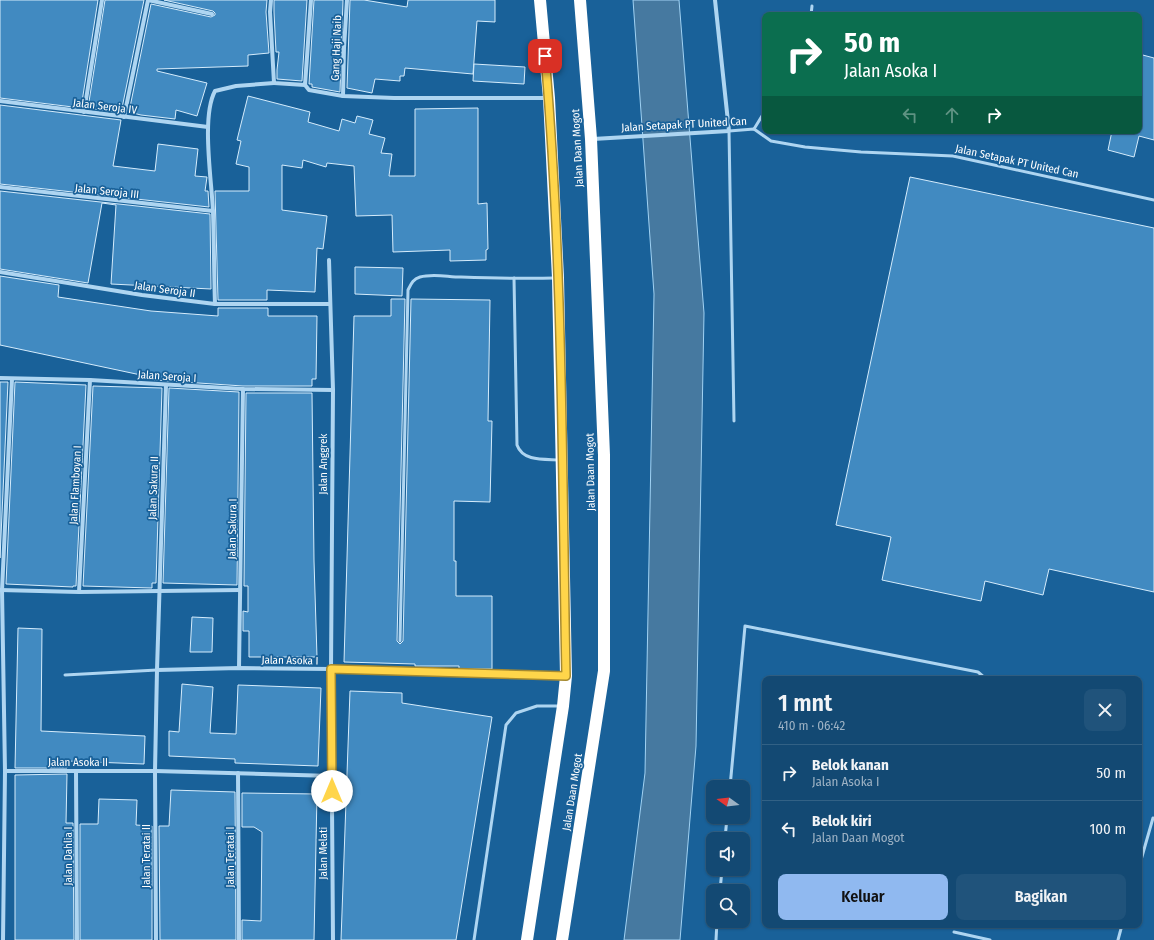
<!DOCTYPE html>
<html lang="id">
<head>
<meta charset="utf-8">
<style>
  body { margin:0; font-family:"Fira Sans Condensed",sans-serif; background:#20537b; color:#f1f3f6; height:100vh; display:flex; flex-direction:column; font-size:15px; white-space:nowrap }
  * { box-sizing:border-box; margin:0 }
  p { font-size:13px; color:#9db2c4 }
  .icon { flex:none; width:22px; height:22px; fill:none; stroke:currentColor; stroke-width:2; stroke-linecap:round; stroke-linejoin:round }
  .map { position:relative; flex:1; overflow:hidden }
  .panel { position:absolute; left:762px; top:676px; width:380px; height:252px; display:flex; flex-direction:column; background:#134973; border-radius:8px; box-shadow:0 1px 3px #0004,0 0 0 1px #326185 }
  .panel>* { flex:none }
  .top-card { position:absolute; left:762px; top:12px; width:380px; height:122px; border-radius:8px; box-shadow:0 1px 3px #0004,0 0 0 1px #326185; background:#0b6e4f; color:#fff; overflow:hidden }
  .needle { width:26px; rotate:285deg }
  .fabs { position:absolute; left:706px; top:780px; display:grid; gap:8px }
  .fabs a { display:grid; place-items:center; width:44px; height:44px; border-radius:8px; background:#134973; box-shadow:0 1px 3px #0004,0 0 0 1px #326185; font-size:20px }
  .pin { position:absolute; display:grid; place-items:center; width:34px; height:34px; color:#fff; margin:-17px; border-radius:8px; box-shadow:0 2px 6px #0006 }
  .me { position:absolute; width:44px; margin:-22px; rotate:0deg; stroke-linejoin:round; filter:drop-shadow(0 0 3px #0008) }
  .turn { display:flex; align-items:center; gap:14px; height:84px; padding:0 16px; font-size:18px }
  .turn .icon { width:52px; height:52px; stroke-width:2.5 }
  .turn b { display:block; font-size:28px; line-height:34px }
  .lanes { display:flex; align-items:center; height:38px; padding:0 16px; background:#0003; justify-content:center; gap:20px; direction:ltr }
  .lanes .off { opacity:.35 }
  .round { display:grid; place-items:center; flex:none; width:42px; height:42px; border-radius:8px; background:#20537b }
  .head { display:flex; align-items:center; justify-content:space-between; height:68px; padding:0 16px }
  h1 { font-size:24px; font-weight:600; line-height:30px }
  .primary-button { display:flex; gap:8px; margin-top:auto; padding:8px 16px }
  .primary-button a { flex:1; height:46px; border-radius:8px; background:#90b9f0; color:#111; font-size:16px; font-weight:600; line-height:46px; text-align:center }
  .primary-button a+a { background:#20537b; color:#f1f3f6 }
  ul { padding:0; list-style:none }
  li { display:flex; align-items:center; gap:12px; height:56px; padding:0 16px; border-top:1px solid #326185 }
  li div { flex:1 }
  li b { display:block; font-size:15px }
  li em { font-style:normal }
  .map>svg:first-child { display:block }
  .water { fill:#4679a0; stroke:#a1d2f3 }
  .building { fill:#418ac1; stroke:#d5ecfc }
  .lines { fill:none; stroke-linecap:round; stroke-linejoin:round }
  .lane { stroke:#aed5f1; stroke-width:3 }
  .street { stroke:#aed5f1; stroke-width:4 }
  .highway { stroke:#fff; stroke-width:12 }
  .route-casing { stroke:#a68a30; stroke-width:10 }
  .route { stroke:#ffd54a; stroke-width:7 }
  .labels { text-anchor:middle; stroke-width:3.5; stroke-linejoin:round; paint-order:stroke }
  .street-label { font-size:11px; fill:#fff; stroke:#196199 }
</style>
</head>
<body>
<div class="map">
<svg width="1154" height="940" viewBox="0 0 1154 940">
  <rect width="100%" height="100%" fill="#196199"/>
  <path class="water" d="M633,0H679L704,313L696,746L680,940H624L645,773L654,294Z"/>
  <g class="building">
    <path d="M0,0H98L81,108L0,98Z"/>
    <path d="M105,0H144L121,113L88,108Z"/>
    <path d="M164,0H267L266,12L269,53L248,55V66L157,69V71L207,83L197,116L176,110L175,119L141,115L129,112L151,4L211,17L215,15V13L213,11Z"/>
    <path d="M274,0H307L302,81L277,79V70L279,52H276L274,12Z"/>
    <path d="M314,0H343L340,92L312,87V84H309Z"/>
    <path d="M350,0H364L407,7L408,0H495V22L477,21L473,74L405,68L404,76H400V81L375,79L372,93L347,88Z"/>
    <path d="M1139,54L1154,58V140L1139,136L1134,157L1108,150L1112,131H1139Z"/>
    <path d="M474,64L525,67L524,84L473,81Z"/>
    <path d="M248,96L310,112L308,122L339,131L342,119L355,123L357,116L373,120L369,134L385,138L381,153L392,154L389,176H415V109L478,108V204L487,203L488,249L486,250V260L450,261V250L393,252L392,215L356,216L354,166L327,163L326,167L303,160L302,168L282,165V210L327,216L323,249L317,248L315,292L267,290V300H218L215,191H249V167L236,164L241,141L237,140Z"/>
    <path d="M0,105L121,120L113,166L155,171L158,144L198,149L195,176L207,177L205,191H208L209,207L0,184Z"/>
    <path d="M910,177L1154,228V592L1049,569L1043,595L985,581L981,601L882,580L891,537L836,525Z"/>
    <path d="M0,191L210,214L211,289L111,284L116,205L102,203L88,283L0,269Z"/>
    <path d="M355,267L403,268L402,296L355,294Z"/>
    <path d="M0,276L59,285L58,297L151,311L218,316V308H268V316H317L316,379H312V386H243L154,380L155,378L0,345Z"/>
    <path d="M391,299H405L397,641L400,644L403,641L411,299L490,300L488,421H492L490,502L454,501V561H456V596H492V669H459V666H415V664L344,662L354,316H391Z"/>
    <path d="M0,382H8L0,558Z"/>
    <path d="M15,382L86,385L76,586H73V587L6,584Z"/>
    <path d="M93,386L162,388L156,583H152V588L83,586Z"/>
    <path d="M169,388L239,392L237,585L163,583Z"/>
    <path d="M246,393H312L314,561L317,657H249V631H243V611L248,612V586H244Z"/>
    <path d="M192,617L213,618L212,652H190Z"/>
    <path d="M18,628L42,629L41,731L145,736L144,764L67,761V768H15Z"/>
    <path d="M182,684L213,687L210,733L236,734L238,685L321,688L318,766L235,763V759L169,756V731L179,732Z"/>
    <path d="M350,691L402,693V703L492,717L456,940H341Z"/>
    <path d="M67,774L66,823H73L74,940H15V775Z"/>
    <path d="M171,790L235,792L236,940H160L159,826H169Z"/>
    <path d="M242,793L317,794L314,940H242V920L261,921L262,832L254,827H242Z"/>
    <path d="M99,799L137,800L136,825L152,826V940H80V824H98Z"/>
  </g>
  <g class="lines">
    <g class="lane">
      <path d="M811,15L812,6"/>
      <path d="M754,129L765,111"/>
      <path d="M514,278L517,445C523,462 545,459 560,460"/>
      <path d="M734,421L729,131L754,129L771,141L805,147L861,152L953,156L1154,200"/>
      <path d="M400,641L408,290C411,284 413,279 420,277C433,273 448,277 461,277C492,278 523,279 554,278"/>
      <path d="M65,675L157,670"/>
      <path d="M730,787L745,626L978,672L986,679"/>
      <path d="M725,839L727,817"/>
      <path d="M1139,867L1153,818"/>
      <path d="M720,891L722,869"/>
      <path d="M954,932L990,940"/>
      <path d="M474,940L506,725L516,713L537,706H560"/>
      <path d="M716,940L717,921"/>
      <path d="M1118,940L1122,925"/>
    </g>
    <g class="street">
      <path d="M148,0L212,14"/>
      <path d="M271,0L270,12L274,83L305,85L311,0"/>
      <path d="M305,85L309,90L343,96L394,98H548"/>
      <path d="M343,96L344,48L347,0"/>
      <path d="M0,101L208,127"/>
      <path d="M84,112L102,0"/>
      <path d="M124,117L148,0"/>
      <path d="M593,139L729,131L715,0"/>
      <path d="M0,187L213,211"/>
      <path d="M329,260L333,390L331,669L333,940"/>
      <path d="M0,272L142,295L215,304H330"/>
      <path d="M215,304C214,274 214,243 213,212C212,182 201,117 215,91L236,86L274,83"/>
      <path d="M0,378L90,380L243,389L333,390"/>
      <path d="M12,379L2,590L5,771H155L332,776"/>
      <path d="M0,590L79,592L240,590"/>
      <path d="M79,592L90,380"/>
      <path d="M239,668L243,389"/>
      <path d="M157,670L239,668L331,669L564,676"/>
      <path d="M76,771L77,940"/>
      <path d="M238,773L239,940"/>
      <path d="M3,940L5,771"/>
      <path d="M156,940L155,771L157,670L166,385"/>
    </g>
    <g class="highway">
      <path d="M527,940L563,706L566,676L558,278L549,98L540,0"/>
      <path d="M562,940L604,671V455L591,139L580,0"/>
    </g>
  </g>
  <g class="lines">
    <g class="route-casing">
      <path id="route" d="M332,791L331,669L566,676C562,469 563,262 545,56"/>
    </g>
    <use href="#route" class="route"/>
  </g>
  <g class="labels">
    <g class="street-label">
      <text transform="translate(336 48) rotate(-88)" y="4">Gang Haji Naib</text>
      <text transform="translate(105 106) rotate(7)" y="4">Jalan Seroja IV</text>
      <text transform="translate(684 124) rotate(-3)" y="4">Jalan Setapak PT United Can</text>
      <text transform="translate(577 148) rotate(-93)" y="4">Jalan Daan Mogot</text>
      <text transform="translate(1017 161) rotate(12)" y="4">Jalan Setapak PT United Can</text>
      <text transform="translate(107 191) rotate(6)" y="4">Jalan Seroja III</text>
      <text transform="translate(165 289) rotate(8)" y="4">Jalan Seroja II</text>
      <text transform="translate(167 376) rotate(4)" y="4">Jalan Seroja I</text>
      <text transform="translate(323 464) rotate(-90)" y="4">Jalan Anggrek</text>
      <text transform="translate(590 472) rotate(-91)" y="4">Jalan Daan Mogot</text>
      <text transform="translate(75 485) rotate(-87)" y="4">Jalan Flamboyan I</text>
      <text transform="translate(153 488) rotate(-88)" y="4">Jalan Sakura II</text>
      <text transform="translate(232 529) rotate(-89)" y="4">Jalan Sakura I</text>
      <text transform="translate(290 660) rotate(1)" y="4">Jalan Asoka I</text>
      <text x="78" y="766">Jalan Asoka II</text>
      <text transform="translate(572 792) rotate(-81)" y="4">Jalan Daan Mogot</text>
      <text transform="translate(323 853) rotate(-90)" y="4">Jalan Melati</text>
      <text transform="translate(68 856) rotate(-90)" y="4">Jalan Dahlia I</text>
      <text transform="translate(146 856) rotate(-90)" y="4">Jalan Teratai II</text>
      <text transform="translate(230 857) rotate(-90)" y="4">Jalan Teratai I</text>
    </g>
  </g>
</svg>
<div class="fabs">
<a><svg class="needle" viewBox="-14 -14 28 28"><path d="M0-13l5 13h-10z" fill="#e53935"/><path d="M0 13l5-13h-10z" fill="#9db2c4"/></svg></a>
<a><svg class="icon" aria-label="sound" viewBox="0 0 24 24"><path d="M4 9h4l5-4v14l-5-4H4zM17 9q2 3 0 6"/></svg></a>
<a><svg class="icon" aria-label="search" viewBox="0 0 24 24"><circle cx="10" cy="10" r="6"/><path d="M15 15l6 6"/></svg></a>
</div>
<div class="pin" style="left:545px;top:56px;background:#d93025"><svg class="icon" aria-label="arrive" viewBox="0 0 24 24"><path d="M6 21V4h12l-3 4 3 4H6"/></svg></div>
<svg class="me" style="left:332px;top:791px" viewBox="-20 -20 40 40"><circle r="19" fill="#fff"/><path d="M0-13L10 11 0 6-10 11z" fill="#ffd54a"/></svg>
<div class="top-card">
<div class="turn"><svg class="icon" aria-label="right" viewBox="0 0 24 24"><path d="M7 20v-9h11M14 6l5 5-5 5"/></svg><div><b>50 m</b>Jalan Asoka I</div></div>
<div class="lanes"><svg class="icon off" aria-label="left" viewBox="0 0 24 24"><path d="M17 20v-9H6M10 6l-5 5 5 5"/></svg><svg class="icon off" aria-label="ahead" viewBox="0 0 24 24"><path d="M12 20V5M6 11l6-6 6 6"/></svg><svg class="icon" aria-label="right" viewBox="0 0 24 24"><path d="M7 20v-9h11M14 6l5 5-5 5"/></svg></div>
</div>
<section class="panel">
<div class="head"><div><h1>1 mnt</h1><p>410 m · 06:42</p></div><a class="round"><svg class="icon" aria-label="close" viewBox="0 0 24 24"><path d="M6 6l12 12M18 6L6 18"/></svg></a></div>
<ul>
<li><svg class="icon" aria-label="right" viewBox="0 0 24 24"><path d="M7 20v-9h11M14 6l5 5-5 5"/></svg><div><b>Belok kanan</b><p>Jalan Asoka I</p></div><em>50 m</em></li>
<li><svg class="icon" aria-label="left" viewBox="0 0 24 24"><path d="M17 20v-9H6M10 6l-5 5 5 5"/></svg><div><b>Belok kiri</b><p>Jalan Daan Mogot</p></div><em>100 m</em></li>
</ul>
<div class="primary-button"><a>Keluar</a><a>Bagikan</a></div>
</section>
</div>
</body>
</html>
